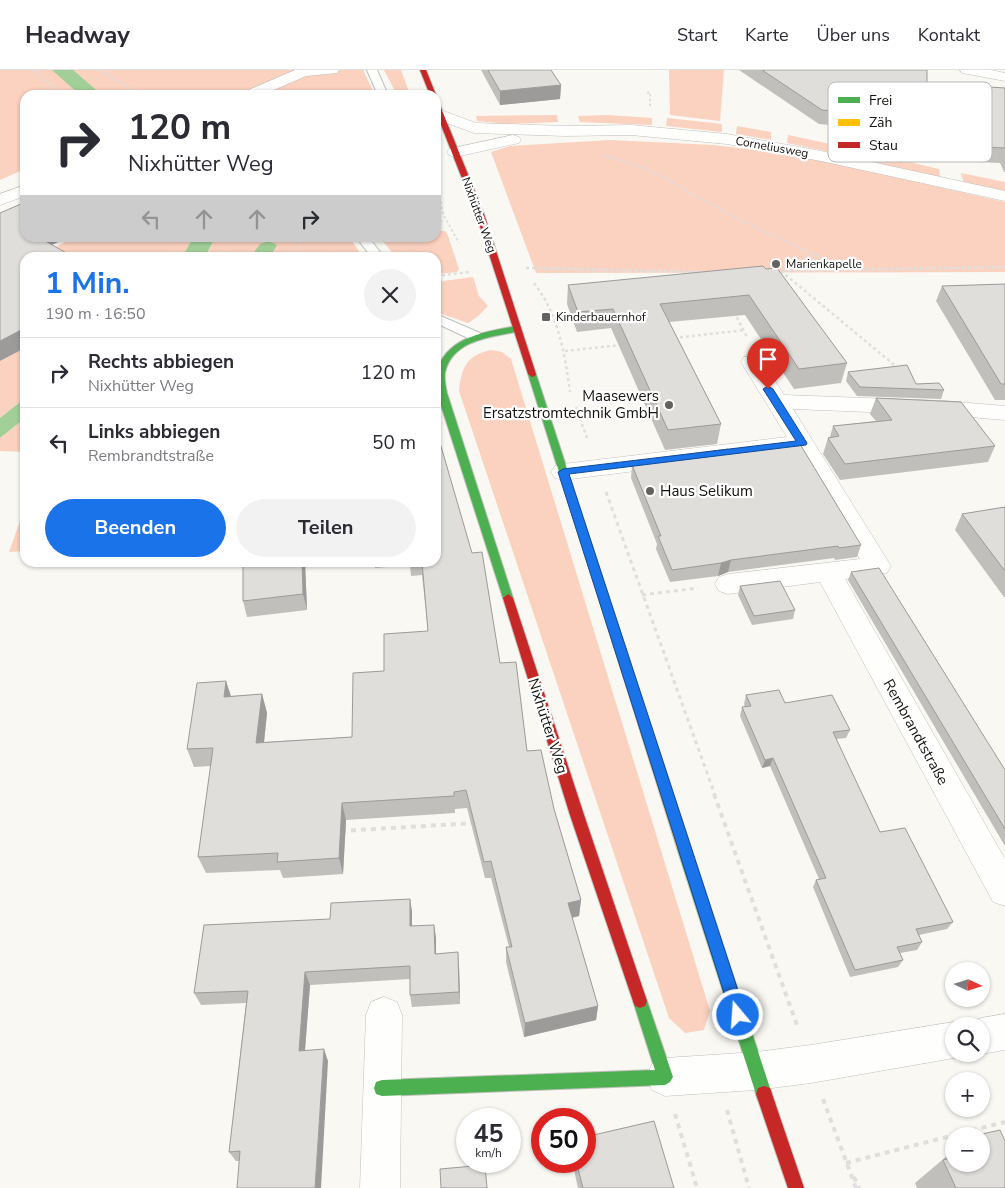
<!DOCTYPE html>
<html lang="de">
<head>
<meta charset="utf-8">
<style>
  body { margin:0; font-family:"Nunito Sans",sans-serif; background:#f2f2f3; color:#2b2b33; height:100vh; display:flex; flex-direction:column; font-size:19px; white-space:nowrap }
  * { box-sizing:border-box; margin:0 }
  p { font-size:16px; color:#7c7c81 }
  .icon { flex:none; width:28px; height:28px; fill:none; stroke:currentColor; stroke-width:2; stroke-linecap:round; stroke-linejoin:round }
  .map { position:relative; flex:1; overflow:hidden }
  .drawer { position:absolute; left:20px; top:182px; width:421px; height:315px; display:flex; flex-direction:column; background:#fff; border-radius:15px; box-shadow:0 1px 4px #0004 }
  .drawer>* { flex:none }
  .guide { position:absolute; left:20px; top:20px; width:421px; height:152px; border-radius:15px; box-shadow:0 1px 4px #0004; background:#fff; color:#2b2b33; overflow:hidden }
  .needle { width:32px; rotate:94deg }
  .fabs { position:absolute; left:945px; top:892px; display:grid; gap:10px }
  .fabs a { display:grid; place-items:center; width:45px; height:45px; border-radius:50%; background:#fff; box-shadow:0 1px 4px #0004; font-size:25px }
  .speed { position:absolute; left:456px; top:1038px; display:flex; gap:10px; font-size:25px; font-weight:700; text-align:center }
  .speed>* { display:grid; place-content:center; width:65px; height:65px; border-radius:50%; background:#fff; box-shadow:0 1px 4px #0004; line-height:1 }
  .speed small { font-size:12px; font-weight:400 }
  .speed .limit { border:8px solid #d22; background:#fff; color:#111 }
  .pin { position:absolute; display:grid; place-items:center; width:42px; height:42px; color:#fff; margin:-51px -21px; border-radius:50% 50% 50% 0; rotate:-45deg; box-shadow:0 0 5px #0007 }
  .pin .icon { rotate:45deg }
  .me { position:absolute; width:55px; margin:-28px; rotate:342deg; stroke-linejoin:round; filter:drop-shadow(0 0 4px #0008) }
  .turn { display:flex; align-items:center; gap:18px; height:105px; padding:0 25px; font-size:22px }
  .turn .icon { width:65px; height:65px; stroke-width:2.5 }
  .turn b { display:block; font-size:35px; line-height:42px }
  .lanes { display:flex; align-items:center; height:48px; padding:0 25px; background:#0003; justify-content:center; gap:25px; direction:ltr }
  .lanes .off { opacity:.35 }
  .round { display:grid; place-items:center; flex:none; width:52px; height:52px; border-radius:26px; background:#f2f2f3 }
  .headline { display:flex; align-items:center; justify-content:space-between; height:85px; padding:0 25px }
  h1 { font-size:30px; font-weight:700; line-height:38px; color:#1a73e8 }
  .action { display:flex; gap:10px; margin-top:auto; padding:10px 25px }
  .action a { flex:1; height:58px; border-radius:30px; background:#1a73e8; color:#fff; font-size:20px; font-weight:700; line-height:58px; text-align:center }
  .action a+a { background:#f2f2f3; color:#2b2b33 }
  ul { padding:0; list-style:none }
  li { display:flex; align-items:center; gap:15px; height:70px; padding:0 25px; border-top:1px solid #e1e1e2 }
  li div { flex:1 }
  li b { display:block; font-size:19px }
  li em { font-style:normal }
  header { display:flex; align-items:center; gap:30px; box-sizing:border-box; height:70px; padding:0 25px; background:#fff; border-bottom:1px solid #e1e1e2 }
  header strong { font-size:24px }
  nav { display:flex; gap:28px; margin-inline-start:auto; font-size:18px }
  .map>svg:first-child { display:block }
  .green { fill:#fbd1bf }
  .water { fill:#a2cf97 }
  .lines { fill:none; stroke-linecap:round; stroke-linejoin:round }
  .lane-casing { stroke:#c1c0bc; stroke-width:2 }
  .street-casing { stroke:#c1c0bc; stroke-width:1 }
  .fast-casing { stroke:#c1c0bc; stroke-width:2 }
  .slow-casing { stroke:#c1c0bc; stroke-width:2 }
  .jam-casing { stroke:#c1c0bc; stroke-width:2 }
  .path-far3 { stroke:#e0dfde; stroke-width:2; stroke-dasharray:2.5 2.5; stroke-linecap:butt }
  .path-far2 { stroke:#e0dfde; stroke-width:2.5; stroke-dasharray:3 3; stroke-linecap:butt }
  .path-far1 { stroke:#e0dfde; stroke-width:3; stroke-dasharray:4 4; stroke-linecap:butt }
  .path { stroke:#e0dfde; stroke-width:4; stroke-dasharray:5 5; stroke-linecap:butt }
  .lane { fill:#fefefd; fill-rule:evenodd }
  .street { fill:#fefefd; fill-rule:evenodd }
  .fast { fill:#4caf50; fill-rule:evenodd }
  .slow { fill:#ffc107; fill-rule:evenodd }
  .jam { fill:#c62828; fill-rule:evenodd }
  .wall { fill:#c1bfbc }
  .shaded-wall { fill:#9d9b99 }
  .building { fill:#e0dedb; stroke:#9d9b99 }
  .route { fill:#1a73e8; stroke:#114b97 }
  .poi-dot { fill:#64625f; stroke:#fff; stroke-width:2 }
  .labels { text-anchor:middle; stroke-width:4.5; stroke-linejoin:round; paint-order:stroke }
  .far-street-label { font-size:12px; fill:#13120f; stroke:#fff }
  .far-poi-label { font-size:12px; fill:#13120f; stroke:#fff; text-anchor:start }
  .poi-label { font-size:15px; fill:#13120f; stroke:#fff; text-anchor:end }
  .street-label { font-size:15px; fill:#13120f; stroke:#fff }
  .key { fill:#fff; stroke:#b8b8b7; stroke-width:1 }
  .key-label { font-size:14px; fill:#13120f }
</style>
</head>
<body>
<header>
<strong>Headway</strong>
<nav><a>Start</a><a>Karte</a><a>Über uns</a><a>Kontakt</a></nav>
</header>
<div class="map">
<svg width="1005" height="1118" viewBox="0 0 1005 1118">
  <rect width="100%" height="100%" fill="#f9f8f3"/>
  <g class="green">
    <path d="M0,0H363L375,25H25V99L0,110Z"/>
    <path d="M384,0H401L410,25H397Z"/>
    <path d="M669,0H724L720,51L670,45Z"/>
    <path d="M557,45L558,52L507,54L477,51L476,46Z"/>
    <path d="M607,45L652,48V55L580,52L578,46Z"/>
    <path d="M667,48L722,54V62L666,56Z"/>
    <path d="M737,56L771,62V70L736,64Z"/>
    <path d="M788,65L830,74V82L787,73Z"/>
    <path d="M610,70L713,75L797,85L1005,132V202L536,203L491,82L510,76Z"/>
    <path d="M850,78L939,99L940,107L850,87Z"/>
    <path d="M961,103L1005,112V122L964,113Z"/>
    <path d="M436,135L442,152L437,153L440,161H445L447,163L459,199L457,202L436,204V188L396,187L380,168H436Z"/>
    <path d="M73,168H108L113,171L120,168H193L182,187H147L139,183L130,187H64L52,179Z"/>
    <path d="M215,168H350L363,187L205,188Z"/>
    <path d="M473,207L479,226L488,236L477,247L468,253L436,242V212Z"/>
    <path d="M25,278V328L0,348V291Z"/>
    <path d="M491,280L502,282L511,289L710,941L704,960L685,963L669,948L459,321C461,298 467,285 491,280Z"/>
    <path d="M25,348V382L0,381V368Z"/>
    <path d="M25,437V481L9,482Z"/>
  </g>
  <g class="water">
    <path d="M52,0H73L102,25H80Z"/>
    <path d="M193,168H215L205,187H182Z"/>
    <path d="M268,171L277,175L270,187H253L252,185L260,174Z"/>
    <path d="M25,328V348L0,368V348Z"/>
  </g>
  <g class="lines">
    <g class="lane-casing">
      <g id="lane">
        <path d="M367,0H377L388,25H378Z"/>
        <path d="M357,168H369L385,188H372Z"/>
        <path d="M436,244L480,263L482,266L480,269H470L436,253Z"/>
      </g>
    </g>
    <g class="street-casing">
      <g id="street">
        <path d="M295,0H339L337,3L306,6L262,25H241L244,22Z"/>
        <path d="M960,0H991L1005,3V11L962,3Z"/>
        <path d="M441,40L476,53L565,56L631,55L727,64L821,81L1005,121V131L821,91L727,74L631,65L565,66L474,63L436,49V41Z"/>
        <path d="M513,65L519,67L521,70L519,73L455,87L449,85L447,82L449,79Z"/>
        <path d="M25,115V126L0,135V124Z"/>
        <path d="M752,286L760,287L784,325L946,331L1005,336V350L946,345L793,339L891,496L887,503L845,509L1005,789V836L993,832L820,512L728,524L719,521L715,514L719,507L728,504L860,489L795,381L563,410L555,408L551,402L555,396L563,394L787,367L741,292L744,287Z"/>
        <path d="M384,927L397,932L402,945L400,1118H360L366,945L371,932Z"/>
        <path d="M1005,944V980L981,984H979H981V956H967L968,953L981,948Z"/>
        <path d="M954,952L965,956H954V984H965L954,988L811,1013L756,1020L665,1026L652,1020L646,1007L652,994L665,988L756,982L811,975Z"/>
      </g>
    </g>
    <g class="fast-casing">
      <g id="fast">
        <path d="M517,256L520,257V261C493,267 452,269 445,303C444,309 446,317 447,323L513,528L508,532L503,528L437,323C437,317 435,310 437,303C444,267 487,261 517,256Z"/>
        <path d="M532,301L536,304L601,503L600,506L596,507L591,503L528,304Z"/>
        <path d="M684,772L689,774L691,778L772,1024L770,1030L764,1032L758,1030L756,1024L677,778L679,774Z"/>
        <path d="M640,924L645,926L647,931L673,1007L670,1012L665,1015L382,1026L376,1024L374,1018L376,1012L382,1010L655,1000L633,931L635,926Z"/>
      </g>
    </g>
    <g class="slow-casing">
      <path id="slow" d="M596,499L601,503L691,778L689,782L684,784L679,782L677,778L591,503Z"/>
    </g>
    <g class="jam-casing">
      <g id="jam">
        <path d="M420,0H426L436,25H430Z"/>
        <path d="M436,31L439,33L484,144L536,304L535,306L532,307L528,304L476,144L436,42Z"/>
        <path d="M508,524L513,528L584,745L647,931L645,936L640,938L635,936L633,931L570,745L503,528Z"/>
        <path d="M764,1016L770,1018L772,1024L804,1118H788L756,1024L758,1018Z"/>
      </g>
    </g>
    <g class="path-far3">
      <path d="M33,0L62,25"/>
      <path d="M99,0L143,25"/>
      <path d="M647,23L650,22V38"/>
      <path d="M602,86C649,94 685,121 727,143C755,158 784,170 813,184"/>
      <path d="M437,112L443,144L459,173"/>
      <path d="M297,184L302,168"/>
      <path d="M328,184L333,181"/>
    </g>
    <g class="path-far2">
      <path d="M810,183L845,199"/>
      <path d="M296,188L298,183"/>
      <path d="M321,188L330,183"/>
      <path d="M526,198L708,202"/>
      <path d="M776,201L1005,197"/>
      <path d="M781,201L898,298"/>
      <path d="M436,206L470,202"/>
      <path d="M534,213C558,244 565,284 570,322"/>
      <path d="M734,242L747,267"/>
      <path d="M674,268L745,260"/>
      <path d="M565,281L621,275"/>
      <path d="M576,337L588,371"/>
    </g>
    <g class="path-far1">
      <path d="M606,422L715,725"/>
      <path d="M642,525L698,518"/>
    </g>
    <g class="path">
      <path d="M714,724L798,958"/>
      <path d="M341,761L474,753"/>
      <path d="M823,1029L856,1118"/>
      <path d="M727,1040L749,1118"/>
      <path d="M675,1044L697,1118"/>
      <path d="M846,1093L1005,1052"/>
      <path d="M854,1107L859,1118"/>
    </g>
    <use href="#lane" class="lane"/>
    <use href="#street" class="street"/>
    <use href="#fast" class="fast"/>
    <use href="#slow" class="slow"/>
    <use href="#jam" class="jam"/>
  </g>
  <g class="wall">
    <path d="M481,0H551L561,15L560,29L500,35Z"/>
    <path d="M739,0H927V13L1005,18V102H1004L1000,93L934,90L932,83L886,80L883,69L830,64V55L819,54Z"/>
    <path d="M766,199L847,293L841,313L794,319L745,245L669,252L721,354L717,374L665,380L611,258L577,262L567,234L568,215Z"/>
    <path d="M1005,214V330H995L936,231L942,216Z"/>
    <path d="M848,302L916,314L944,320L941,329L857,326L846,311Z"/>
    <path d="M876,328L995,376L988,392L840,410L823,384L828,368L830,367L833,356L876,351L870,344Z"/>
    <path d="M730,383L861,475L857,487L835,490L834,488L728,502L718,506L670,512L656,479L657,474L631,408L632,395L675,390V386Z"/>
    <path d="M1005,437V527H1004L955,460L962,444Z"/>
    <path d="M305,492L307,540L247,547L243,531Z"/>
    <path d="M375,492H436L500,593L527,681L554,739L581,830L579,846L572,848L598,936L596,950L524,967L506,892V877H509L491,808H485L467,738L455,739V743L346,750L343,804L283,808L280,800L206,803L198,787L211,696L194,697L187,679L226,611L231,626L262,624L267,643L264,672L352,667L384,601L428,561L422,505L411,506L410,495L375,498Z"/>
    <path d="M851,502L1005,700V776L848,510Z"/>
    <path d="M740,516L795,540L793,549L752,555L738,525Z"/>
    <path d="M746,625L785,633L850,660L846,668L836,669L880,762L953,852L947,859L919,865L922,872L917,880L900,883L903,890L898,897L850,907L813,817L816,810L819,809L770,696L762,698L740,646L742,637H745L744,634Z"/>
    <path d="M410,829L412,842V856L434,855L436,868V884L459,895L460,934L412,937L410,925V909L310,915L305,981L328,991L239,1091H236L229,1082L246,933L201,935L194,923L330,849Z"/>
    <path d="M954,1080V1094L1005,1118H917L915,1113Z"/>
    <path d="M572,1091H585L674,1118H578Z"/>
  </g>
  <g class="shaded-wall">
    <path d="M561,15L560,29L500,35V21Z"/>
    <path d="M35,168H63V170L40,180Z"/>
    <path d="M25,258V278L0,291V271Z"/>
    <path d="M731,490L728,502L718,506L721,493Z"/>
    <path d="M302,492H305L307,540L303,524Z"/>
    <path d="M226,611L232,630L224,627Z"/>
    <path d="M262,624L267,643L262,691L256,673Z"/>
    <path d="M773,688L770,696L762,698L765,690Z"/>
    <path d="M342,733L346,750L343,804L339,788Z"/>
    <path d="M410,829L412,842V869L410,856Z"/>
    <path d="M581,830L579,846L566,849L568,833Z"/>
    <path d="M434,855L436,868V896L435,884Z"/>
    <path d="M458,882L459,895L460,934L459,922Z"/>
    <path d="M305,902L310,915L304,992L299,981Z"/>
    <path d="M598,936L596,950L524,967L525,953Z"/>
    <path d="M324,979L328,991L321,1118H315Z"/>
  </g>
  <g class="building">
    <path d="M488,0H551L561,15L500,21Z"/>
    <path d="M762,0H927V13L1005,18V78L939,75L936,68L890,66L887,54L834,50L833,41L822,40Z"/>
    <path d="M21,134L25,136V168H40L75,188H25V258L0,271V143Z"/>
    <path d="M763,196L766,199L777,198L847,293L799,299L749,225L660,234L721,354L668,360L613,239L578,242L568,215Z"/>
    <path d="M1005,214V314H1001L942,216Z"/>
    <path d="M907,295L916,314L939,313L944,320L860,317L848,302Z"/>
    <path d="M876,328L961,332L995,376L845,394L828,368L839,366L833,356L892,350Z"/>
    <path d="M436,359L472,483L482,482L500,593L516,592L527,681L541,680L554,739L581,830L568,833L598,936L525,953L506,877H512L491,791L484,792L466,720L454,722V726L342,733L339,788L277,792L278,783L198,787L213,678L187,679L197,613L226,611L224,627L262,624L256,673L352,667L353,603L384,601V564L428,561L422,492H436Z"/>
    <path d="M800,374L861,475L839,478L838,476L731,490L721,493L672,500L658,466H661L632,395L677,390L675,386L728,379L730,383Z"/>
    <path d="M1005,437V501L962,444Z"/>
    <path d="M243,492H302L303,524L243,531Z"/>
    <path d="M879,498L1005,700V759L851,502Z"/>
    <path d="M780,511L795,540L754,546L740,516Z"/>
    <path d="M779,620L785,633L832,625L850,660L833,662L880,762L905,758L953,852L916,859L922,872L897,877L903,890L855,900L816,810L826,808L773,688L765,690L742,637L751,636L746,625Z"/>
    <path d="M410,829V856L434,855L435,884L458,882L459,922L410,925V896L305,902L299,981L324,979L315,1118H237L240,1081L229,1082L248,921L194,923L204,855L330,849L331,833Z"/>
    <path d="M654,1051L674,1118H583L576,1091H585V1067Z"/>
    <path d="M1000,1060L1005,1071V1118H956L943,1090L954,1087V1094H981V1066H973Z"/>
    <path d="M485,1095L487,1118H441L440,1099Z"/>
  </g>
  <path class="route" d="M768,316L773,319L807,373L806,375L569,404L746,945L743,951L738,953L733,951L731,945L558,402L563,399L796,371L763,319Z"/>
  <g class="poi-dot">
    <circle cx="776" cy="194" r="5"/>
    <rect x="541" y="242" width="10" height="10" rx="2.5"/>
    <circle cx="669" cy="335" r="5"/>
    <circle cx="650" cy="421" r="5"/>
  </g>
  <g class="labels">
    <g class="far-street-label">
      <text transform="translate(772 77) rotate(10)" y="4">Corneliusweg</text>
      <text transform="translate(479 145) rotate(70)" y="4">Nixhütter Weg</text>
    </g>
    <g class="far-poi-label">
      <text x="786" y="198">Marienkapelle</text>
      <text x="556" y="251">Kinderbauernhof</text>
    </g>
    <g class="poi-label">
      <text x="659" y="331">Maasewers<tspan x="659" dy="17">Ersatzstromtechnik GmbH</tspan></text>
      <text x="660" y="426" text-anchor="start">Haus Selikum</text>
    </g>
    <g class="street-label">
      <text transform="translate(548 656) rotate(72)" y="5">Nixhütter Weg</text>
      <text transform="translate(916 662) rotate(61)" y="5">Rembrandtstraße</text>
    </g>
  </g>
  <rect x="828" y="12" width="164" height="80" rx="8" class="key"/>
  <rect x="838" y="27" width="22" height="6" fill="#4caf50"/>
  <rect x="838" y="49" width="22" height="7" fill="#ffc107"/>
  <rect x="838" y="72" width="22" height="6" fill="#c62828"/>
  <g class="key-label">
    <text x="869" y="35">Frei</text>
    <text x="869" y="57">Zäh</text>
    <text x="869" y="80">Stau</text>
  </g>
</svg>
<div class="fabs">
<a><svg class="needle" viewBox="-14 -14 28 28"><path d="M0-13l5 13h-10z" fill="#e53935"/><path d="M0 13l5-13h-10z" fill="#7c7c81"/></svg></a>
<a><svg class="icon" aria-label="search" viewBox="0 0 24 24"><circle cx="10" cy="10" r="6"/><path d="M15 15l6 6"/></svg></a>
<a>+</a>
<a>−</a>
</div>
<div class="speed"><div>45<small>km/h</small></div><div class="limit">50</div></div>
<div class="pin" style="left:768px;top:319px;background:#d93025"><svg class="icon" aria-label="arrive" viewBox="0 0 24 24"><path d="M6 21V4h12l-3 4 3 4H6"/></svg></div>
<svg class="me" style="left:738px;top:945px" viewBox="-20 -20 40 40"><circle r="17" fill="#1a73e8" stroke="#fff" stroke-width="3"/><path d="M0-11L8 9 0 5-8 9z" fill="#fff"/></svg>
<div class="guide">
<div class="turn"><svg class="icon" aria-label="right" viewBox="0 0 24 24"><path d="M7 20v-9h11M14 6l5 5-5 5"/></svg><div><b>120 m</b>Nixhütter Weg</div></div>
<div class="lanes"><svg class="icon off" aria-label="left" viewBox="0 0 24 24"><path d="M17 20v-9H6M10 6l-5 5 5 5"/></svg><svg class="icon off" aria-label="ahead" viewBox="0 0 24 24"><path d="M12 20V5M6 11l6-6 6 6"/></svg><svg class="icon off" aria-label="ahead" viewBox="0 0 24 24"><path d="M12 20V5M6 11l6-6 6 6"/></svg><svg class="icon" aria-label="right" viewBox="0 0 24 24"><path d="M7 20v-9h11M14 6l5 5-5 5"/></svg></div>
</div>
<section class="drawer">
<div class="headline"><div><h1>1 Min.</h1><p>190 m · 16:50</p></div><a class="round"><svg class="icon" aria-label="close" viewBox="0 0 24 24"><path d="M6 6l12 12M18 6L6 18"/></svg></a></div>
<ul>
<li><svg class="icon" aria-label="right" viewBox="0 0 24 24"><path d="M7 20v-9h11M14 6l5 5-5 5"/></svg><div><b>Rechts abbiegen</b><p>Nixhütter Weg</p></div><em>120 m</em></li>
<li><svg class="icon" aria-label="left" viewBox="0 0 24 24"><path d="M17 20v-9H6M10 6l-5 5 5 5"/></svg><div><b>Links abbiegen</b><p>Rembrandtstraße</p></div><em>50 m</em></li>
</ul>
<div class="action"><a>Beenden</a><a>Teilen</a></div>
</section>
</div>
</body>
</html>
